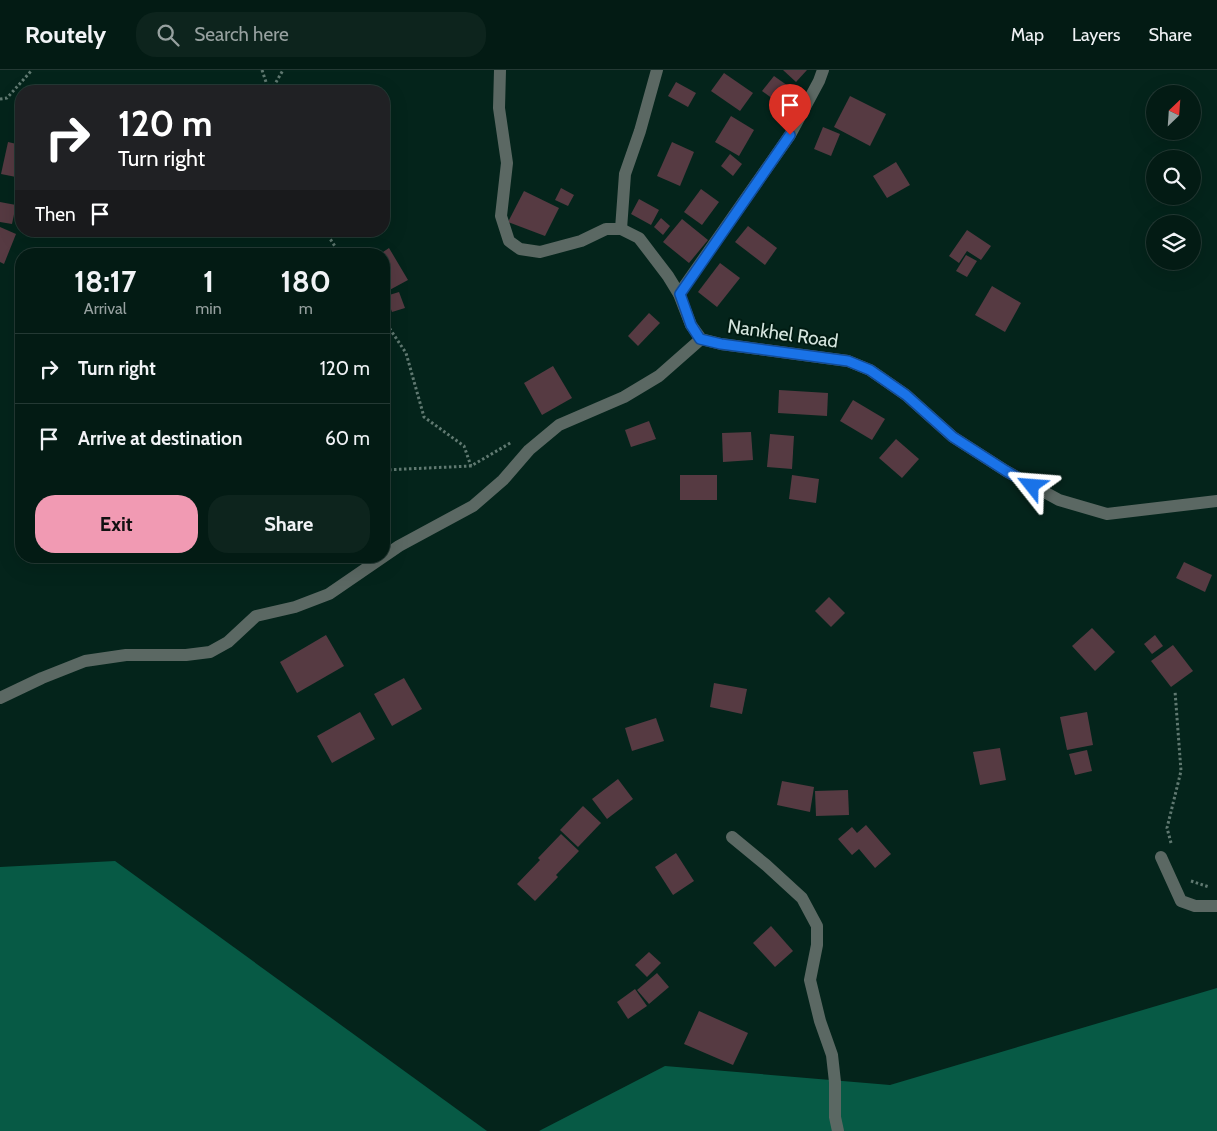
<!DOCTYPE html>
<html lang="en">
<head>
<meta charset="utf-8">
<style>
  body { margin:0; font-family:Cabin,sans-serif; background:#0d241d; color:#f1f3f6; height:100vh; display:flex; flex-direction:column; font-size:19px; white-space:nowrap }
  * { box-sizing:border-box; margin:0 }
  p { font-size:16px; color:#97a1a0 }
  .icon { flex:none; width:28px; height:28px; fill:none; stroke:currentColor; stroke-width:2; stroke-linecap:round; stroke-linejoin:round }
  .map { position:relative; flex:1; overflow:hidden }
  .drawer { position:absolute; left:15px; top:178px; width:375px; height:315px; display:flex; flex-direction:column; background:#031b14; border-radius:20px; box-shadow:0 5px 20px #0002,0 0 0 1px #243934 }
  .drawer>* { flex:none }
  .banner { position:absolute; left:15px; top:15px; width:375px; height:152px; border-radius:20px; box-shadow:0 5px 20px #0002,0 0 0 1px #243934; background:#202124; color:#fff; overflow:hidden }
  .needle { width:32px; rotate:25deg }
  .buttons { position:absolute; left:1146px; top:15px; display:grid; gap:10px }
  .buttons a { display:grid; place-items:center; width:55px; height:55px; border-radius:50%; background:#031b14; box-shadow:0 5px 20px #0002,0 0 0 1px #243934; font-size:25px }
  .pin { position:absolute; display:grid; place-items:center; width:42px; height:42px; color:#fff; margin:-51px -21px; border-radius:50% 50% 50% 0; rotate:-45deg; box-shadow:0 0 5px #0007 }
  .pin .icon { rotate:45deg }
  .me { position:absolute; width:55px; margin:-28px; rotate:298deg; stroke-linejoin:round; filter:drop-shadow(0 0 4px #0008) }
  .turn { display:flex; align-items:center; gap:18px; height:105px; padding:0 20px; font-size:22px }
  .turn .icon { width:65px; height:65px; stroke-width:2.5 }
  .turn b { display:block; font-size:35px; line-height:42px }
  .then { display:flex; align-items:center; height:48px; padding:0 20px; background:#0003; gap:10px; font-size:19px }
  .eta { display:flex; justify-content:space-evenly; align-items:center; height:85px; text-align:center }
  .eta b { font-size:30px; font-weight:700; line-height:35px }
  .button { display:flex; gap:10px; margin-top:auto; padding:10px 20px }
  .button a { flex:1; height:58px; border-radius:20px; background:#f19ab3; color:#111; font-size:20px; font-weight:700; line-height:58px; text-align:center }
  .button a+a { background:#0d241d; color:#f1f3f6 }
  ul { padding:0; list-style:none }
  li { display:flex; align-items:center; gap:15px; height:70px; padding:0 20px; border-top:1px solid #243934 }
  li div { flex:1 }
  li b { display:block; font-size:19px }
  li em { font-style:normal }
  header { display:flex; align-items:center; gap:30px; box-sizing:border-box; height:70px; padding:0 25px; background:#031b14; border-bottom:1px solid #243934 }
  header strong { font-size:24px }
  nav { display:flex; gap:28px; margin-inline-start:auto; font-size:18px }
  .search { width:350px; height:45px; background:#0d241d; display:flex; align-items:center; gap:12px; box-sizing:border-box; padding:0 18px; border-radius:20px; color:#97a1a0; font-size:19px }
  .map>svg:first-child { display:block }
  .forest { fill:#075a45 }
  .building { fill:#563a42 }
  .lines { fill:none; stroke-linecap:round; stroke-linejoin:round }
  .path { stroke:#607971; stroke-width:3; stroke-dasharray:2.5 2.5; stroke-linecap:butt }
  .street { stroke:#5b6863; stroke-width:12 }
  .route-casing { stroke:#114b97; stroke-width:12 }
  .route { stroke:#1a73e8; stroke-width:9 }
  .labels { text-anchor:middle; stroke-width:4; stroke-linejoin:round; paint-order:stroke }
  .street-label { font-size:19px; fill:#d4e5de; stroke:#001b12 }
</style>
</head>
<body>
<header>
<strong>Routely</strong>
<div class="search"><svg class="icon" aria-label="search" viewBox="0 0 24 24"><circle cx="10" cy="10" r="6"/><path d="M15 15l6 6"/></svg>Search here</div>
<nav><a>Map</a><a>Layers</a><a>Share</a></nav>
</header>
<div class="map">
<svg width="1217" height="1061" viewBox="0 0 1217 1061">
  <rect width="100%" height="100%" fill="#04241b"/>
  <g class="forest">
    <path d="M115,791L487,1061H0V797Z"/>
    <path d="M1217,918V1061H539L665,996L890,1015Z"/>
  </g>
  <g class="building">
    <path d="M783,0H807L796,12Z"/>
    <path d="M724,3L753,23L740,41L711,21Z"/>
    <path d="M774,6L798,23L787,39L762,21Z"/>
    <path d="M676,12L696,23L688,37L668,26Z"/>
    <path d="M850,26L886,44L870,76L834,57Z"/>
    <path d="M731,46L754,60L739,86L715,72Z"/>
    <path d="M823,57L840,64L831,86L814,79Z"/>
    <path d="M8,72L21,75V108L1,104Z"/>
    <path d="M672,72L694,82L680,116L657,106Z"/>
    <path d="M730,84L742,94L733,106L721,96Z"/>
    <path d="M896,92L910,115L887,128L873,106Z"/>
    <path d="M561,118L574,125L568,136L555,130Z"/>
    <path d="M701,119L719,132L702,155L684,142Z"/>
    <path d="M524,121L559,138L545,166L508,152Z"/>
    <path d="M639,129L659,140L651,155L631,144Z"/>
    <path d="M0,132L16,135L12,154L0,152Z"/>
    <path d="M661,148L670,156L663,165L654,157Z"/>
    <path d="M682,149L708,170L689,193L663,172Z"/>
    <path d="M748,156L777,178L765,195L735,172Z"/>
    <path d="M0,157L16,164L4,194L0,192Z"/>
    <path d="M967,160L991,176L981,190L967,181L959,193L949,186Z"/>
    <path d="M389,178L408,210L384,223V184H380Z"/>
    <path d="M966,185L977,191L967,207L956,201Z"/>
    <path d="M720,193L740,208L717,237L698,222Z"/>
    <path d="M992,216L1021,233L1005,262L975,245Z"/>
    <path d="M399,222L405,238L392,242L386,226Z"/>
    <path d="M649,243L660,253L638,276L628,266Z"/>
    <path d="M553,296L572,328L542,345L524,313Z"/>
    <path d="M779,320L828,323L827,346L778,343Z"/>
    <path d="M853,330L885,349L872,370L840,351Z"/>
    <path d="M649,351L656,369L631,377L625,360Z"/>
    <path d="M751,362L753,390L723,392L722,363Z"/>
    <path d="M770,364L794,366L792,399L767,397Z"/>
    <path d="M896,369L919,389L902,408L879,388Z"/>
    <rect x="680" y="405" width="37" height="25"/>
    <path d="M792,405L819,409L816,433L789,429Z"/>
    <path d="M1184,492L1212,505L1205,522L1176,508Z"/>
    <path d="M829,527L845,543L831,557L815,541Z"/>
    <path d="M1092,558L1115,582L1095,601L1072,576Z"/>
    <path d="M326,565L344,596L297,623L280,592Z"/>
    <path d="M1155,565L1163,576L1152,584L1144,574Z"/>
    <path d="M1173,575L1193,601L1171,617L1151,591Z"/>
    <path d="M404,608L422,639L392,656L374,624Z"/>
    <path d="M714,613L747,619L742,644L710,637Z"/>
    <path d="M360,642L375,669L332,693L317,666Z"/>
    <path d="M1087,642L1093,675L1067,680L1060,647Z"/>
    <path d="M656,648L664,671L632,681L625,658Z"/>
    <path d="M1000,678L1006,710L980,715L973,682Z"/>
    <path d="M1087,680L1092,701L1075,705L1069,684Z"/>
    <path d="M618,709L633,729L607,749L592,729Z"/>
    <path d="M782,711L814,717L810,742L777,735Z"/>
    <path d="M848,720L849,745L816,746L815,721Z"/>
    <path d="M583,736L601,753L578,777L560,760Z"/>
    <path d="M866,755L891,784L875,798L859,779L852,785L838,769L852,757L857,763Z"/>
    <path d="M561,764L579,781L556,805L558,807L535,831L517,814L540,790L538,788Z"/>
    <path d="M676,783L694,811L673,825L655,797Z"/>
    <path d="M771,856L793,881L775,897L753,873Z"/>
    <path d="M649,882L661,893L647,907L635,895Z"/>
    <path d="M657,903L669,917L649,934L637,920Z"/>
    <path d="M635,919L647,936L628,949L617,932Z"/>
    <path d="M699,941L748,963L733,995L684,974Z"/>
  </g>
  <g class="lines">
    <g class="path">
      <path d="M262,0L269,21"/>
      <path d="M271,21L283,0"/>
      <path d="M0,29L7,28L32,0"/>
      <path d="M325,161L340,184"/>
      <path d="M384,250L406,283L424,347L464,376L471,396"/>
      <path d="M384,400L471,396L512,372"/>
      <path d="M1171,773L1167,758L1181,701L1175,621"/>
      <path d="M1191,811L1209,817"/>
    </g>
    <g class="street">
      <path d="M500,0L499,38L507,93L501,146L509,171L520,179L540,182L581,171L606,159H621L639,168L668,206L679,224L691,255L701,269L721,274L848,291L870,300L906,325L953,367L1006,401L1059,430L1107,444L1217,431"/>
      <path d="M621,159L625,104L640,61L657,0"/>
      <path d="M679,224L790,65L819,11L823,0"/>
      <path d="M0,628L42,608L85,591L126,585H186L210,582L228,572L256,546L295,537L329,524L399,476L473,436L503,410L529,380L559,355L624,327L659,306L701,269"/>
      <path d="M732,767L766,795L802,828L817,856V875L810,910L820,951L832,985L835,1012V1047L838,1061"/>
      <path d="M1161,787L1181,831L1195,836H1217"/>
    </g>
  </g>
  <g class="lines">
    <g class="route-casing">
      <path id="route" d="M790,65L680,224L691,255L700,269L721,274L848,291L870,300L906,325L953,367L1006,401L1032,416"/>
    </g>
    <use href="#route" class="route"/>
  </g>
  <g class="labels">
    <g class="street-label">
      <text transform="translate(783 263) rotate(8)" y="7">Nankhel Road</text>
    </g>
  </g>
</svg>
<div class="buttons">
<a><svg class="needle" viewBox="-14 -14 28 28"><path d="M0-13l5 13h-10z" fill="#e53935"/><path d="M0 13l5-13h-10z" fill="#97a1a0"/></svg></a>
<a><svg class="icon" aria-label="search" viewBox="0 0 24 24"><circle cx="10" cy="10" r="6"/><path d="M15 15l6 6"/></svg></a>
<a><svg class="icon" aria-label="layers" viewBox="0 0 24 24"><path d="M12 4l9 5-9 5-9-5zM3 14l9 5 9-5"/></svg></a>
</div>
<div class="pin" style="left:790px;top:65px;background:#d93025"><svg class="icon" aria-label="arrive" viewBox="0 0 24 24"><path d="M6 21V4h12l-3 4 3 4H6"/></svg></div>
<svg class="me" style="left:1032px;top:416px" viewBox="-20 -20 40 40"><path d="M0-17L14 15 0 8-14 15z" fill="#1a73e8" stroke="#fff" stroke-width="4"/></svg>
<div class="banner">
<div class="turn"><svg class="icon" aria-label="right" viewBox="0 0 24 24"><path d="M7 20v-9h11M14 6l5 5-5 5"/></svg><div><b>120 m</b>Turn right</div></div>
<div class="then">Then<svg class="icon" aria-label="arrive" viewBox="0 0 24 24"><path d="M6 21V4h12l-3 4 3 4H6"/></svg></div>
</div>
<section class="drawer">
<div class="eta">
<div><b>18:17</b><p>Arrival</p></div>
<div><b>1</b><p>min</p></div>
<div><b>180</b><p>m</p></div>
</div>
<ul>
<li><svg class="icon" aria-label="right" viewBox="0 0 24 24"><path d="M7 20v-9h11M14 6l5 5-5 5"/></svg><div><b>Turn right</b></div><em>120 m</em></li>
<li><svg class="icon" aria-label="arrive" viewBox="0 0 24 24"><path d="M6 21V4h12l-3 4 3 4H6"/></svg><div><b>Arrive at destination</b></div><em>60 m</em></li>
</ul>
<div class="button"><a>Exit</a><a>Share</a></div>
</section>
</div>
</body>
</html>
